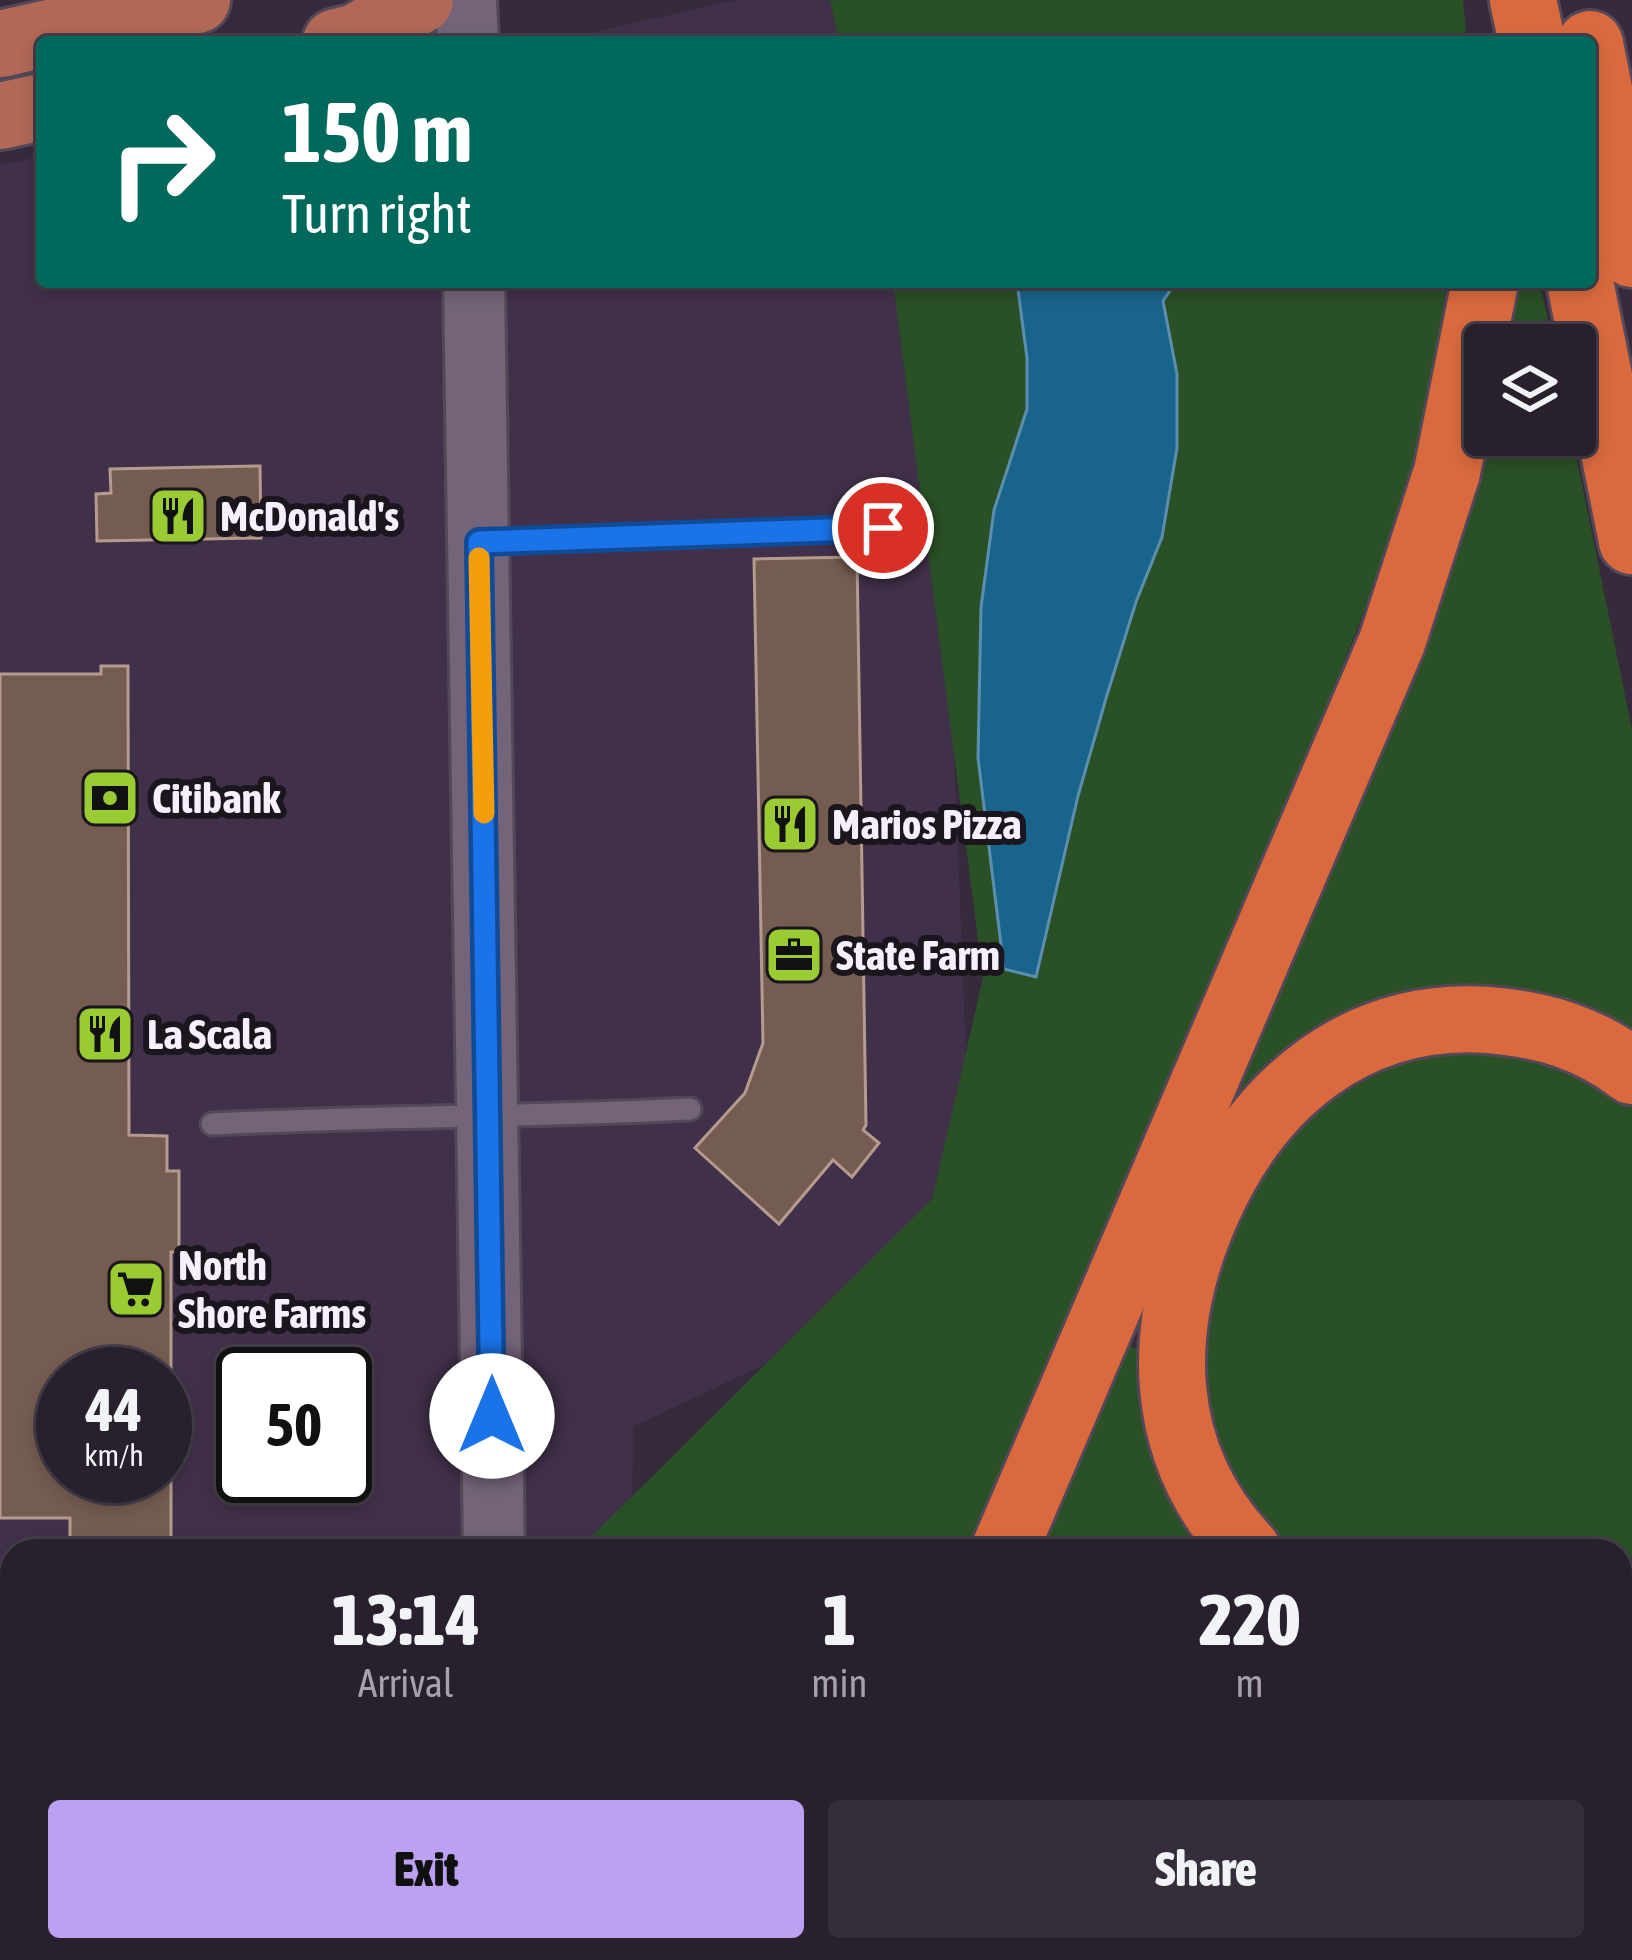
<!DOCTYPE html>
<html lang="en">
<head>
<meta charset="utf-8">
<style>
  body { margin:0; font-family:"Asap Condensed",sans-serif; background:#352d3a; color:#f1f3f6; height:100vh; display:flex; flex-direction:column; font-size:45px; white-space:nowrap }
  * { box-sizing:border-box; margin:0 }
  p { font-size:39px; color:#a5a3aa }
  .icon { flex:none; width:66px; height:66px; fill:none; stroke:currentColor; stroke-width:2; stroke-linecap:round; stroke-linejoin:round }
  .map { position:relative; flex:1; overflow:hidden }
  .sheet { position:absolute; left:0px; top:1539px; width:1632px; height:423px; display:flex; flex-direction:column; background:#29202e; border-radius:36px 36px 0 0; box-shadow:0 6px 18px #0003,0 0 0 3px #453e4a }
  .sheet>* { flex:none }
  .top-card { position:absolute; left:36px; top:36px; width:1560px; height:252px; border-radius:12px; box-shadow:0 6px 18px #0003,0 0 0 3px #453e4a; background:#00695c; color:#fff; overflow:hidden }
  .fabs { position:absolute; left:1464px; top:324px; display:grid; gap:24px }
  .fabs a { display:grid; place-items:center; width:132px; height:132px; border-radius:12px; background:#29202e; box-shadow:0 6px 18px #0003,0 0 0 3px #453e4a; font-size:60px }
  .speed { position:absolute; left:36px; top:1347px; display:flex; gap:24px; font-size:60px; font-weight:700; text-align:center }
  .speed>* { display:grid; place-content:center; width:156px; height:156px; border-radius:50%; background:#29202e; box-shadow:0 6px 18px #0003,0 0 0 3px #453e4a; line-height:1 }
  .speed small { font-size:30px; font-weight:400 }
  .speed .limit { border:6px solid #111; border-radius:18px; background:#fff; color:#111 }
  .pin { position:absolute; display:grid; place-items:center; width:102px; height:102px; color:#fff; margin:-51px; border:6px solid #fff; border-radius:50%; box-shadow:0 3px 12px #0007 }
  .me { position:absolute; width:132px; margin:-66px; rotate:0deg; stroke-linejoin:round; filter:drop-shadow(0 0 9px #0008) }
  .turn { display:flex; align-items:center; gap:42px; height:252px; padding:0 48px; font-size:54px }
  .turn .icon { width:156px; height:156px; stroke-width:2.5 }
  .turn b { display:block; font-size:84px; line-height:102px }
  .eta { display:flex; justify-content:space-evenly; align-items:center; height:204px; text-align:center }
  .eta b { font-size:72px; font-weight:800; line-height:84px }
  .primary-button { display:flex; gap:24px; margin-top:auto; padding:24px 48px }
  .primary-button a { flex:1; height:138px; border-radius:12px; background:#bca0f2; color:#111; font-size:48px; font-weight:800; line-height:138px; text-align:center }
  .primary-button a+a { background:#352d3a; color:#f1f3f6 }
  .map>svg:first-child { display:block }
  .built { fill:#413049; fill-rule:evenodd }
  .green { fill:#2a5025 }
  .water { fill:#19648d; stroke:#5c8eae; stroke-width:3 }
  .building { fill:#755c50; stroke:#b59b8e; stroke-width:3; fill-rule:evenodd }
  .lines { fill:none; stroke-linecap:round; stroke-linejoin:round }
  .lane-casing { stroke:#534858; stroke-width:27 }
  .secondary-casing { stroke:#534858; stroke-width:66 }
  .primary-casing { stroke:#534858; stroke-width:72 }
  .highway-casing { stroke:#534858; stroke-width:72 }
  .lane { stroke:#736479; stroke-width:21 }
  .secondary { stroke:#736479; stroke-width:60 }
  .primary { stroke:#b16856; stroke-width:66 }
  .highway { stroke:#da6a3e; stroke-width:66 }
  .route-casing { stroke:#114b97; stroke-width:30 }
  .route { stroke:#1a73e8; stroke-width:21 }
  .slow { stroke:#f59e0b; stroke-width:21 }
  .labels { text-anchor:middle; stroke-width:12; stroke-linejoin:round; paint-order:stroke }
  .poi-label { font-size:42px; font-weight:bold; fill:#f7effb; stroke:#1b161e; text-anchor:start }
</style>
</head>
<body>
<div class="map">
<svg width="1632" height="1960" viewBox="0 0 1632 1960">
  <rect width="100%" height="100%" fill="#372a3d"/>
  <g class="built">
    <path d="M736,0H925L927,42H549Z"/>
    <path d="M42,156V282H936L974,1264L633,1427L632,1551H12V1950L0,1960V165ZM63,1374H165V1476H63ZM243,1374H345V1476H243Z"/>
  </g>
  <g class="green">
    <path d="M830,0H1463L1467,42H839Z"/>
    <path d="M893,282H1017L1027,359V409L994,510L1035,977L1078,796L1107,695L1136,602L1162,537L1163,300L1173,283L1447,282L1418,473L1110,1260L980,1551H577L932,1199L983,978Z"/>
    <path d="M1513,282H1540L1553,345H1501Z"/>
    <path d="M1485,435H1572L1632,730V1055L1583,1020L1249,1091L1235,1086L1396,718L1474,493Z"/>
    <path d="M1480,1044L1580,1072L1632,1108V1580L1620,1585V1551H1287L1226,1473L1197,1351L1231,1230L1294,1122L1386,1064Z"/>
    <path d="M1120,1341L1145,1353L1211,1551H1037Z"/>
    <path d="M1632,1766V1960H1281L1292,1950H1620V1770Z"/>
    <path d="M12,1946V1950H429L430,1960H0V1947Z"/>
    <path d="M555,1950H781L773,1960H555Z"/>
    <path d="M845,1950H959L944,1960H840Z"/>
  </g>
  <path class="water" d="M1017,282H1176L1163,301L1177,374V448L1162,537L1136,602L1107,695L1078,796L1036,977L1004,969L978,758L981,607L994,510L1027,409V358Z"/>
  <g class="building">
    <path d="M260,466L261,538L97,541L96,494L111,493L110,469Z"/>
    <path d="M857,557L866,1125L863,1130L879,1143L852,1177L833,1160L779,1224L695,1148L745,1093L763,1043L754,559Z"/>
    <path d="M101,666H128L129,1135L167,1136V1171H179V1252H171V1551H70V1518H0V674H101ZM63,1374H165V1476H63Z"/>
  </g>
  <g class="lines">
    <g class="lane-casing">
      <g id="lane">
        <path d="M481,541L883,528"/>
        <path d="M212,1124C371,1116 531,1117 690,1109"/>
      </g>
    </g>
    <g class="secondary-casing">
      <g id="secondary">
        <path d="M466,0L468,42"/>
        <path d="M474,282L494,1551"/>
        <path d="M498,1950V1960"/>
      </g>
    </g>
    <g class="primary-casing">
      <g id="primary">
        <path d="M336,42L357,37L420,0"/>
        <path d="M0,44L197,0"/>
        <path d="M0,116L42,107"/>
      </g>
    </g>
    <g class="highway-casing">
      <g id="highway">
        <path d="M1523,0L1532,42"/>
        <path d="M1590,44L1632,254"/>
        <path d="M1580,282L1632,541"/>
        <path d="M1004,1551L1392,642L1447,472L1485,282"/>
        <path d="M1248,1551C1155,1453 1155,1329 1207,1211C1258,1095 1354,1011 1488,1020C1542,1024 1589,1038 1632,1071"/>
        <path d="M1620,1631L1632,1627"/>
        <path d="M1620,1709L1632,1702"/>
        <path d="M797,1960L805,1950"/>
        <path d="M989,1960L1004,1950"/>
        <path d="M1121,1960L1137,1950"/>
        <path d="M1254,1960L1262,1950"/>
      </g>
    </g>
    <use href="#lane" class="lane"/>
    <use href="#secondary" class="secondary"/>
    <use href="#primary" class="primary"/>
    <use href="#highway" class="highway"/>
  </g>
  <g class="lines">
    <g class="route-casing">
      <path id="route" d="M492,1416L479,542L883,528"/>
    </g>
    <use href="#route" class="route"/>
    <path class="slow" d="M479,558L484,813"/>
  </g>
  <defs>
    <g id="restaurant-square" transform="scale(3)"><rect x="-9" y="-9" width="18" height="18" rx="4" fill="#9bcb33" stroke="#1b161e"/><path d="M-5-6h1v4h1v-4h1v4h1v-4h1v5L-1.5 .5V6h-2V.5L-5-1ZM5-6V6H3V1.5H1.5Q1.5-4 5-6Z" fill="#111"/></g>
    <g id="bank-square" transform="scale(3)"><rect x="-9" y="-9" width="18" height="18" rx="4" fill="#9bcb33" stroke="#1b161e"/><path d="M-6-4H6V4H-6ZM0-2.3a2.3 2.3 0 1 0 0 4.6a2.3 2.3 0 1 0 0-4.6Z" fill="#111"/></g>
    <g id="office-square" transform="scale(3)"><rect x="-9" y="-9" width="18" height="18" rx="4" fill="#9bcb33" stroke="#1b161e"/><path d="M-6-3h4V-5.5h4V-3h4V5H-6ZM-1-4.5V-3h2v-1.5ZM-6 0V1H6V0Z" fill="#111"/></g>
    <g id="supermarket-square" transform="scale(3)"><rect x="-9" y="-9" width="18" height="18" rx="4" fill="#9bcb33" stroke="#1b161e"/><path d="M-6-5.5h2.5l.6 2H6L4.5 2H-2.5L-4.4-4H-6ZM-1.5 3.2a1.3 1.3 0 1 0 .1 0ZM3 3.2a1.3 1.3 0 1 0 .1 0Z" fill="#111"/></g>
  </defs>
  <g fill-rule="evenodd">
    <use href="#restaurant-square" x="178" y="516"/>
    <use href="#bank-square" x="110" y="798"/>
    <use href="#restaurant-square" x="790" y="824"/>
    <use href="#office-square" x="794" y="955"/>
    <use href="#restaurant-square" x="105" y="1034"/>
    <use href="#supermarket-square" x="136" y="1289"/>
  </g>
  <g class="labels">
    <g class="poi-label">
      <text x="220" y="531">McDonald's</text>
      <text x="152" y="813">Citibank</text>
      <text x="832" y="839">Marios Pizza</text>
      <text x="836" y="970">State Farm</text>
      <text x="147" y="1049">La Scala</text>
      <text x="178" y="1280">North<tspan x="178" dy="48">Shore Farms</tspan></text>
    </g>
  </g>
</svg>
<div class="fabs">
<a><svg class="icon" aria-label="layers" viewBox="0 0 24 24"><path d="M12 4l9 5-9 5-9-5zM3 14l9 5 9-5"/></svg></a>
</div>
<div class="speed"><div>44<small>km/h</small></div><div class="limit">50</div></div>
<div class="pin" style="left:883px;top:528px;background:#d93025"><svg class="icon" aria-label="arrive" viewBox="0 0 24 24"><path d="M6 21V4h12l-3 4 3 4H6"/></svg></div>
<svg class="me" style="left:492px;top:1416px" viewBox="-20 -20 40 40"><circle r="19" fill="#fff"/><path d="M0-13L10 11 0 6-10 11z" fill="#1a73e8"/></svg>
<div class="top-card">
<div class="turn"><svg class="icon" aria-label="right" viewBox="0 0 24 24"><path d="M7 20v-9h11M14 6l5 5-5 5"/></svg><div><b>150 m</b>Turn right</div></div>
</div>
<section class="sheet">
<div class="eta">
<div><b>13:14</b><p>Arrival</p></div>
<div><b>1</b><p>min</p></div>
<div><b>220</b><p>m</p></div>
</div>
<div class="primary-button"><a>Exit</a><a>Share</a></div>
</section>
</div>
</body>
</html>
